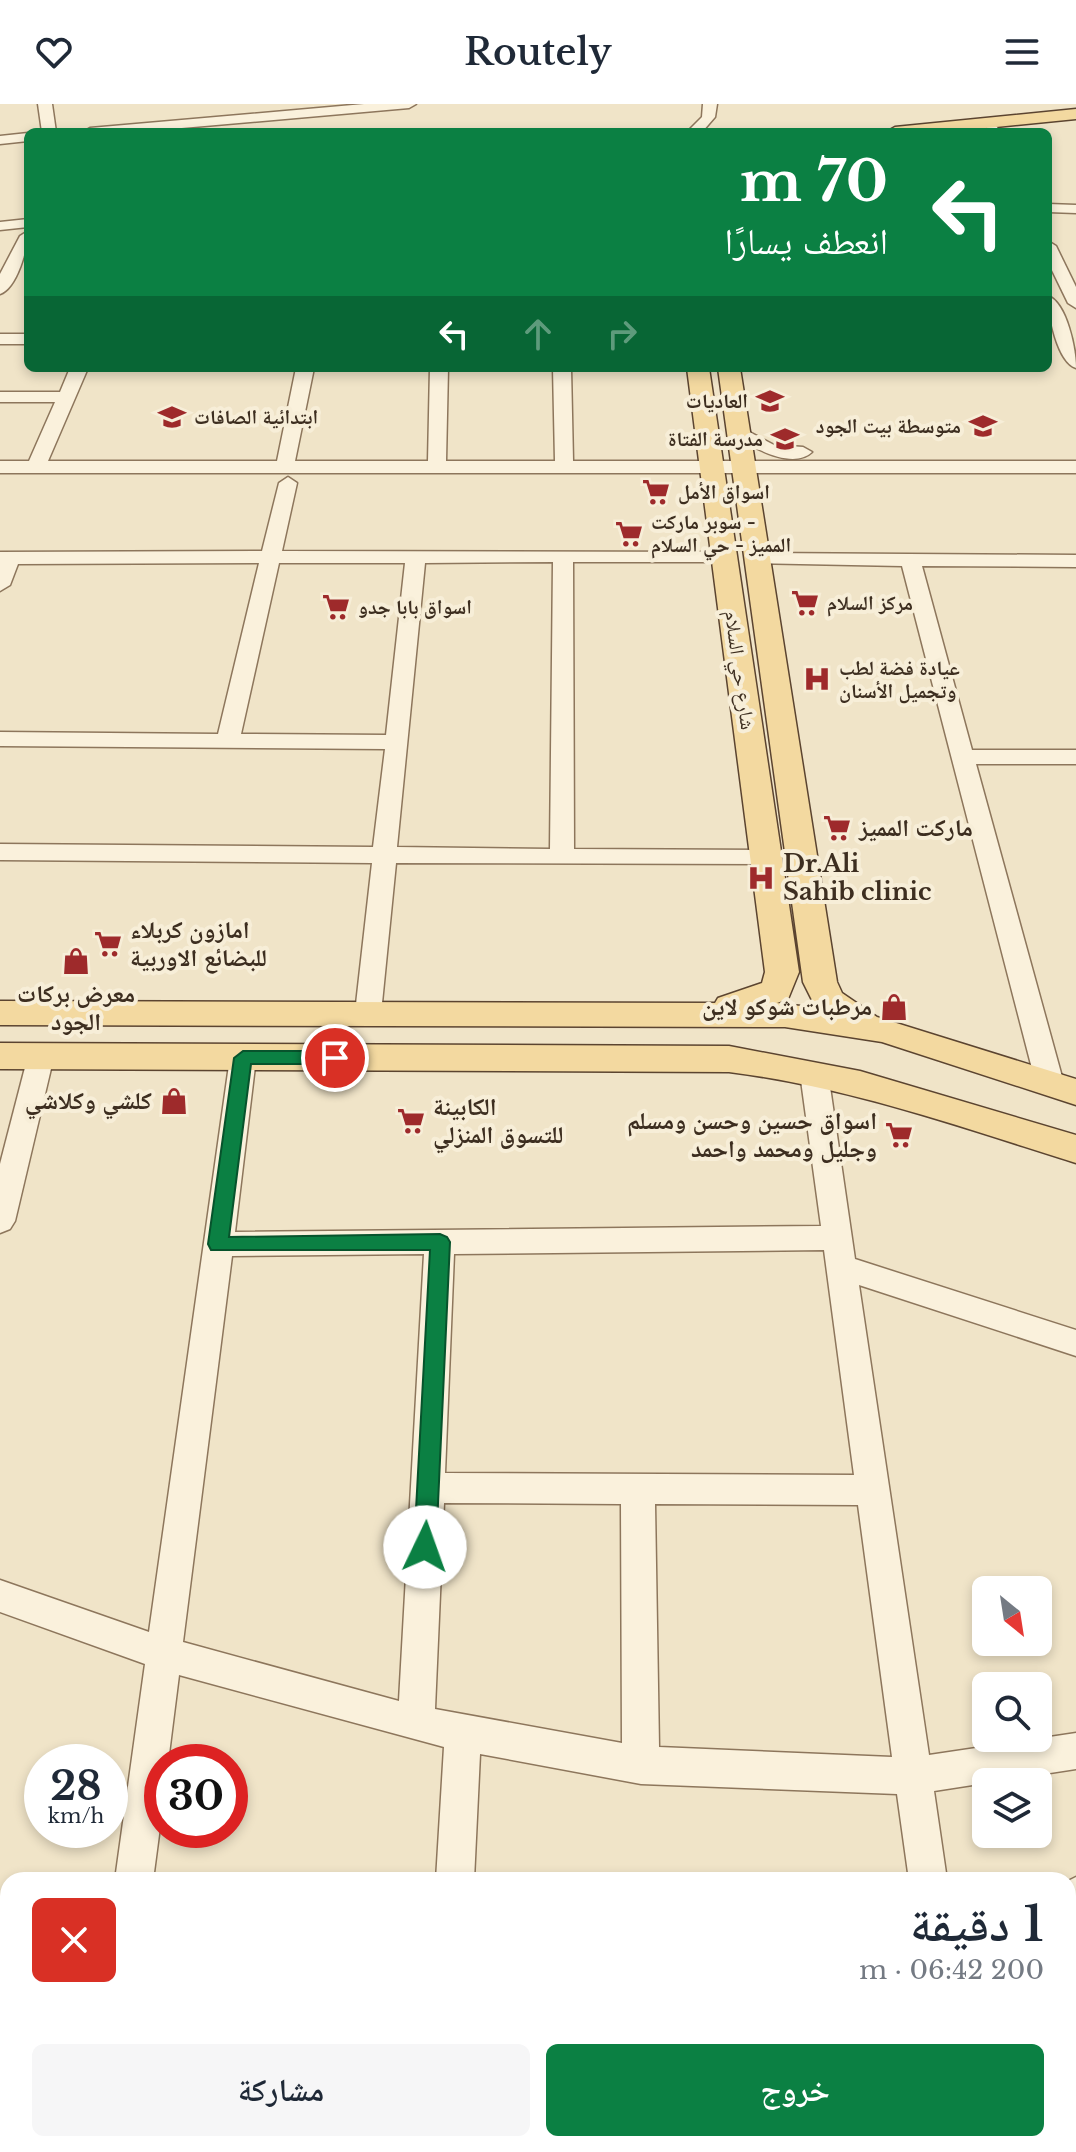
<!DOCTYPE html>
<html lang="ar">
<head>
<meta charset="utf-8">
<style>
  body { margin:0; font-family:"Libre Baskerville","Noto Naskh Arabic",serif; background:#f6f6f7; color:#1f2937; direction:rtl; height:100vh; display:flex; flex-direction:column; font-size:30px; white-space:nowrap }
  * { box-sizing:border-box; margin:0 }
  p { font-size:26px; color:#747a83 }
  .icon { flex:none; width:44px; height:44px; fill:none; stroke:currentColor; stroke-width:2; stroke-linecap:round; stroke-linejoin:round }
  .map { position:relative; flex:1; overflow:hidden; direction:ltr }
  .drawer { position:absolute; left:0px; top:1768px; width:1076px; height:280px; display:flex; flex-direction:column; background:#fff; border-radius:24px 24px 0 0; box-shadow:0 4px 12px #0003; direction:rtl }
  .drawer>* { flex:none }
  .top-card { position:absolute; left:24px; top:24px; width:1028px; height:244px; border-radius:12px; box-shadow:0 4px 12px #0003; direction:rtl; background:#0b8043; color:#fff; overflow:hidden }
  .needle { width:52px; rotate:150deg }
  .fabs { position:absolute; left:972px; top:1472px; display:grid; gap:16px }
  .fabs a { display:grid; place-items:center; width:80px; height:80px; border-radius:12px; background:#fff; box-shadow:0 4px 12px #0003; font-size:40px }
  .speed { position:absolute; left:24px; top:1640px; display:flex; gap:16px; font-size:40px; font-weight:700; text-align:center }
  .speed>* { display:grid; place-content:center; width:104px; height:104px; border-radius:50%; background:#fff; box-shadow:0 4px 12px #0003; line-height:1 }
  .speed small { font-size:20px; font-weight:400 }
  .speed .limit { border:12px solid #d22; background:#fff; color:#111 }
  .pin { position:absolute; display:grid; place-items:center; width:68px; height:68px; color:#fff; margin:-34px; border:4px solid #fff; border-radius:50%; box-shadow:0 2px 8px #0007 }
  .me { position:absolute; width:88px; margin:-44px; rotate:3deg; stroke-linejoin:round; filter:drop-shadow(0 0 6px #0008) }
  .turn { display:flex; align-items:center; gap:28px; height:168px; padding:0 32px; font-size:36px }
  .turn .icon { width:104px; height:104px; stroke-width:2.5 }
  .turn b { display:block; font-size:56px; line-height:68px }
  .lanes { display:flex; align-items:center; height:76px; padding:0 32px; background:#0003; justify-content:center; gap:40px; direction:ltr }
  .lanes .off { opacity:.35 }
  .round { display:grid; place-items:center; flex:none; width:84px; height:84px; border-radius:12px; background:#f6f6f7 }
  .overview { display:flex; align-items:center; justify-content:space-between; height:136px; padding:0 32px }
  h1 { font-size:48px; font-weight:600; line-height:60px }
  .primary-button { display:flex; gap:16px; margin-top:auto; padding:16px 32px }
  .primary-button a { flex:1; height:92px; border-radius:12px; background:#0b8043; color:#fff; font-size:32px; font-weight:600; line-height:92px; text-align:center }
  .primary-button a+a { background:#f6f6f7; color:#1f2937 }
  header { display:flex; justify-content:space-between; align-items:center; height:104px; padding:0 32px; background:#fff; font-size:36px; font-weight:600 }
  .map>svg:first-child { display:block }
  .lines { fill:none; stroke-linecap:round; stroke-linejoin:round }
  .minor-casing { stroke:#8d765c; stroke-width:3 }
  .major-casing { stroke:#5b4430; stroke-width:3 }
  .minor { fill:#faf1dc; fill-rule:evenodd }
  .major { fill:#f3d9a0; fill-rule:evenodd }
  .route { fill:#0b8043; stroke:#07532c; stroke-width:2 }
  .labels { text-anchor:middle; stroke-width:8; stroke-linejoin:round; paint-order:stroke }
  .far-poi-label { font-size:20px; font-weight:bold; fill:#3d2e20; stroke:#f7eed8; text-anchor:start }
  .far-street-label { font-size:20px; fill:#3d2e20; stroke:#f7eed8 }
  .poi-label { font-size:24px; font-weight:bold; fill:#3d2e20; stroke:#f7eed8; text-anchor:start }
</style>
</head>
<body>
<header><svg class="icon" aria-label="menu" viewBox="0 0 24 24"><path d="M4 6h16M4 12h16M4 18h16"/></svg>Routely<svg class="icon" aria-label="heart" viewBox="0 0 24 24"><path d="M12 20l-8-8c-3-5 5-10 8-4 3-6 11-1 8 4z"/></svg></header>
<div class="map">
<svg width="1076" height="2048" viewBox="0 0 1076 2048">
  <rect width="100%" height="100%" fill="#f0e4c8"/>
  <g class="lines">
    <g class="minor-casing">
      <g id="minor">
        <path d="M38,0H52L56,28H42Z"/>
        <path d="M364,0H416L409,4L136,28H83L90,24Z"/>
        <path d="M703,0H717L715,13L702,28H687L702,13Z"/>
        <path d="M992,22L997,23L1000,28H986L987,23Z"/>
        <path d="M28,29V37L0,40V32Z"/>
        <path d="M1048,100L1076,101V109L1048,108Z"/>
        <path d="M28,115V123L0,126V118Z"/>
        <path d="M28,127C28,144 17,184 0,190V170L20,132Z"/>
        <path d="M1048,137L1056,142L1076,183V204L1068,199L1048,158Z"/>
        <path d="M1048,192C1067,199 1076,246 1076,264C1057,258 1048,210 1048,192Z"/>
        <rect x="0" y="230" width="28" height="10"/>
        <path d="M70,264H88L48,357H277L296,264H314L295,357H428L430,264H448L446,357H555L553,264H571L573,357H1076V369H0V357H29L55,298H0V288H60Z"/>
        <path d="M738,322L774,341L803,343L812,348C792,367 751,342 732,331L729,327L732,323Z"/>
        <path d="M288,373L297,379L282,447L731,448L734,452L731,456L724,458H573L574,745L766,746L775,748L778,754L775,760L396,759L381,909L377,916L368,918L359,916L355,909L372,759L0,756V740L373,743L385,645L0,642V628L218,630L259,459L18,460L10,481L0,487V448L262,447L279,379ZM553,458L550,745L397,743L425,459ZM279,459H405L386,631L241,630Z"/>
        <path d="M757,449L1076,451V463L922,462L972,646H1076V660H976L1064,980L1060,987L1050,990L1040,987L1036,980L902,462L750,459L747,455Z"/>
        <path d="M41,942L51,945L54,952L15,1117L10,1125L0,1129V1060L28,952L31,945Z"/>
        <path d="M243,944L253,947L256,954L235,1128L821,1122L800,969L804,962L814,959L824,962L828,969L855,1155L1076,1226V1252L859,1181L929,1651L1076,1629V1665L934,1687L947,1776H909L897,1690L641,1680L480,1650L474,1776H436L444,1643L179,1571L168,1658H162V1708L153,1776H115L145,1560L0,1508V1476L149,1528L230,954L233,947ZM824,1146L854,1371L445,1369L454,1150ZM424,1150L399,1597L183,1538L232,1152ZM444,1399L621,1400L622,1639L435,1605ZM655,1400L858,1401L892,1653L659,1643Z"/>
        <path d="M1076,1773V1815L1068,1819V1777Z"/>
        <path d="M1068,1932L1076,1936V1978L1068,1974Z"/>
        <path d="M78,2040H120L119,2048H77Z"/>
        <rect x="419" y="2040" width="42" height="8"/>
        <path d="M602,2040H671L668,2048H599Z"/>
        <path d="M944,2040H986L988,2048H946Z"/>
      </g>
    </g>
    <g class="major-casing">
      <g id="major">
        <path d="M1076,5V15L947,28H886L895,23Z"/>
        <path d="M687,264H709L799,868L788,895L777,899L816,904L803,878L718,264H740L837,878L842,889L877,913L1076,975V1001L882,938L785,923L0,921V897L715,899L718,894L762,879L765,868Z"/>
        <path d="M0,939L729,942L860,967L1076,1031V1059C961,1023 849,983 729,968L0,965Z"/>
      </g>
    </g>
    <use href="#minor" class="minor"/>
    <use href="#major" class="major"/>
  </g>
  <path class="route" d="M243,947H335L343,954L335,960H251L229,1133L440,1130L447,1133L450,1138L436,1443L433,1450L425,1453L417,1450L414,1443L430,1146H211L208,1140L234,954Z"/>
  <defs>
    <g id="school-bare" transform="scale(2.16)"><path d="M0-5L7-2L0 1L-7-2ZM-4 1L0 2.5L4 1V4Q0 6-4 4Z" fill="#9e2a2b" stroke="#f7eed8" stroke-width="2.5" paint-order="stroke"/></g>
    <g id="supermarket-bare" transform="scale(2.16)"><path d="M-6-5.5h2.5l.6 2H6L4.5 2H-2.5L-4.4-4H-6ZM-1.5 3.2a1.3 1.3 0 1 0 .1 0ZM3 3.2a1.3 1.3 0 1 0 .1 0Z" fill="#9e2a2b" stroke="#f7eed8" stroke-width="2.5" paint-order="stroke"/></g>
    <g id="hospital-bare" transform="scale(2.16)"><path d="M-5-5h3v3.5h4V-5h3V5h-3V1.5h-4V5h-3Z" fill="#9e2a2b" stroke="#f7eed8" stroke-width="2.5" paint-order="stroke"/></g>
    <g id="shop-bare" transform="scale(2.16)"><path d="M-5-2.5h2.3a2.7 3.5 0 0 1 5.4 0H5L5.5 6h-11ZM-1.5-2.5h3a1.5 2.3 0 0 0-3 0Z" fill="#9e2a2b" stroke="#f7eed8" stroke-width="2.5" paint-order="stroke"/></g>
  </defs>
  <g fill-rule="evenodd">
    <use href="#school-bare" x="770" y="297"/>
    <use href="#school-bare" x="172" y="313"/>
    <use href="#school-bare" x="983" y="322"/>
    <use href="#school-bare" x="785" y="335"/>
    <use href="#supermarket-bare" x="656" y="388"/>
    <use href="#supermarket-bare" x="629" y="430"/>
    <use href="#supermarket-bare" x="805" y="499"/>
    <use href="#supermarket-bare" x="336" y="503"/>
    <use href="#hospital-bare" x="817" y="575"/>
    <use href="#supermarket-bare" x="837" y="724"/>
    <use href="#hospital-bare" x="761" y="774"/>
    <use href="#supermarket-bare" x="108" y="840"/>
    <use href="#shop-bare" x="76" y="857"/>
    <use href="#shop-bare" x="894" y="903"/>
    <use href="#shop-bare" x="174" y="997"/>
    <use href="#supermarket-bare" x="411" y="1017"/>
    <use href="#supermarket-bare" x="899" y="1031"/>
  </g>
  <g class="labels">
    <g class="far-poi-label">
      <text x="748" y="304" text-anchor="end">العاديات</text>
      <text x="194" y="320">ابتدائية الصافات</text>
      <text x="961" y="329" text-anchor="end">متوسطة بيت الجود</text>
      <text x="763" y="342" text-anchor="end">مدرسة الفتاة</text>
      <text x="678" y="395">اسواق الأمل</text>
      <text x="651" y="425">سوبر ماركت -<tspan x="651" dy="23">المميز - حي السلام</tspan></text>
      <text x="827" y="506">مركز السلام</text>
      <text x="358" y="510">اسواق بابا جدو</text>
      <text x="839" y="571">عيادة فضة لطب<tspan x="839" dy="23">وتجميل الأسنان</tspan></text>
    </g>
    <g class="far-street-label">
      <text transform="translate(740 566) rotate(82)" y="7">شارع حي السلام</text>
    </g>
    <g class="poi-label">
      <text x="859" y="732">ماركت المميز</text>
      <text x="783" y="768">Dr.Ali<tspan x="783" dy="28">Sahib clinic</tspan></text>
      <text x="130" y="834">امازون كربلاء<tspan x="130" dy="28">للبضائع الاوربية</tspan></text>
      <text x="76" y="898" text-anchor="middle">معرض بركات<tspan x="76" dy="28">الجود</tspan></text>
      <text x="872" y="911" text-anchor="end">مرطبات شوكو لاين</text>
      <text x="152" y="1005" text-anchor="end">كلشي وكلاشي</text>
      <text x="433" y="1011">الكابينة<tspan x="433" dy="28">للتسوق المنزلي</tspan></text>
      <text x="877" y="1025" text-anchor="end">اسواق حسين وحسن ومسلم<tspan x="877" dy="28">وجليل ومحمد واحمد</tspan></text>
    </g>
  </g>
</svg>
<div class="fabs">
<a><svg class="needle" viewBox="-14 -14 28 28"><path d="M0-13l5 13h-10z" fill="#e53935"/><path d="M0 13l5-13h-10z" fill="#747a83"/></svg></a>
<a><svg class="icon" aria-label="search" viewBox="0 0 24 24"><circle cx="10" cy="10" r="6"/><path d="M15 15l6 6"/></svg></a>
<a><svg class="icon" aria-label="layers" viewBox="0 0 24 24"><path d="M12 4l9 5-9 5-9-5zM3 14l9 5 9-5"/></svg></a>
</div>
<div class="speed"><div>28<small>km/h</small></div><div class="limit">30</div></div>
<div class="pin" style="left:335px;top:954px;background:#d93025"><svg class="icon" aria-label="arrive" viewBox="0 0 24 24"><path d="M6 21V4h12l-3 4 3 4H6"/></svg></div>
<svg class="me" style="left:425px;top:1443px" viewBox="-20 -20 40 40"><circle r="19" fill="#fff"/><path d="M0-13L10 11 0 6-10 11z" fill="#0b8043"/></svg>
<div class="top-card">
<div class="turn"><svg class="icon" aria-label="left" viewBox="0 0 24 24"><path d="M17 20v-9H6M10 6l-5 5 5 5"/></svg><div><b>70 m</b>انعطف يسارًا</div></div>
<div class="lanes"><svg class="icon" aria-label="left" viewBox="0 0 24 24"><path d="M17 20v-9H6M10 6l-5 5 5 5"/></svg><svg class="icon off" aria-label="ahead" viewBox="0 0 24 24"><path d="M12 20V5M6 11l6-6 6 6"/></svg><svg class="icon off" aria-label="right" viewBox="0 0 24 24"><path d="M7 20v-9h11M14 6l5 5-5 5"/></svg></div>
</div>
<section class="drawer">
<div class="overview"><div><h1>1 دقيقة</h1><p>200 m · 06:42</p></div><a class="round" style="background:#d93025;color:#fff"><svg class="icon" aria-label="close" viewBox="0 0 24 24"><path d="M6 6l12 12M18 6L6 18"/></svg></a></div>
<div class="primary-button"><a>خروج</a><a>مشاركة</a></div>
</section>
</div>
</body>
</html>
